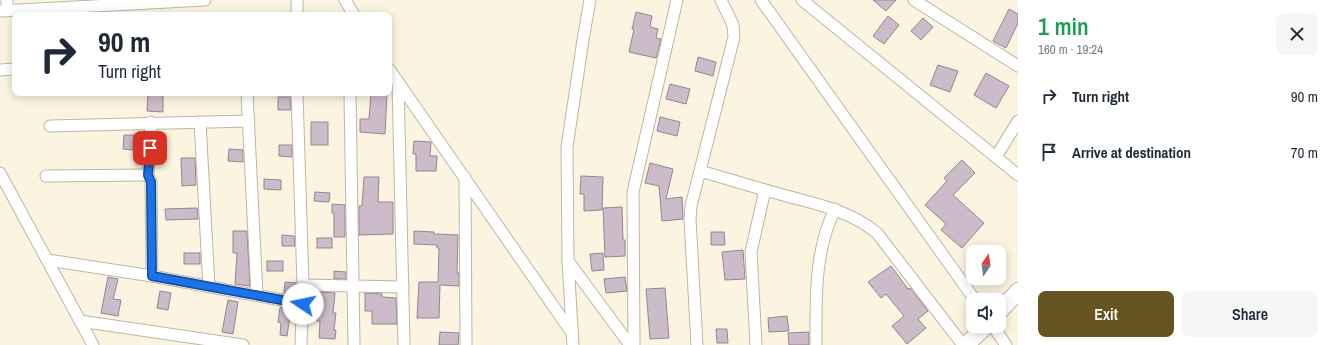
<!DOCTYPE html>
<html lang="en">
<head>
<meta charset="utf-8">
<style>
  body { margin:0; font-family:"Archivo Narrow",sans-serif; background:#f6f6f7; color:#1f2937; height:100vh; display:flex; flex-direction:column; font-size:15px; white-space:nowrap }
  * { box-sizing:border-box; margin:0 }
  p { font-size:13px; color:#747a83 }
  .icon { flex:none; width:22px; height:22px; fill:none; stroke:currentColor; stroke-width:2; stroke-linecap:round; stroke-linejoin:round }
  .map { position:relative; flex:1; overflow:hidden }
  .panel { display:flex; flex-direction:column; background:#fff; width:320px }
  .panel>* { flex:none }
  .hud { position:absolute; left:12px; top:12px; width:380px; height:84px; border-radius:8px; box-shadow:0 2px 10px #0003; background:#fff; color:#1f2937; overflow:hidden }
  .needle { width:26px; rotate:13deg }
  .controls { position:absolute; left:966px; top:245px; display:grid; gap:8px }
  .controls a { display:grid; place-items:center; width:40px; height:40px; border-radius:8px; background:#fff; box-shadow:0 2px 10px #0003; font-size:20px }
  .pin { position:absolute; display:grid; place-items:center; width:34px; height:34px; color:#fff; margin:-17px; border-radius:8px; box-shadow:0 2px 6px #0006 }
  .me { position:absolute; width:44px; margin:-22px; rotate:281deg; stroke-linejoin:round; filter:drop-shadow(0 0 3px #0008) }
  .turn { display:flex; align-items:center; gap:14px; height:84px; padding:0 20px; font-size:18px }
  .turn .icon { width:52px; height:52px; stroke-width:2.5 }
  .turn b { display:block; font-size:28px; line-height:34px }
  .round { display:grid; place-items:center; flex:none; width:42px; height:42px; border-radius:8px; background:#f6f6f7 }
  .headline { display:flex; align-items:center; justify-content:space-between; height:68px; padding:0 20px }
  h1 { font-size:24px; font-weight:600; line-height:30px; color:#1e9e55 }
  .cta { display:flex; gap:8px; margin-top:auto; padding:8px 20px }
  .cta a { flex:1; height:46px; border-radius:8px; background:#675422; color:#fff; font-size:16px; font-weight:600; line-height:46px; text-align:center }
  .cta a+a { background:#f6f6f7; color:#1f2937 }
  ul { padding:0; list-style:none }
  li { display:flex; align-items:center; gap:12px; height:56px; padding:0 20px }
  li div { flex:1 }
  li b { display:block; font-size:15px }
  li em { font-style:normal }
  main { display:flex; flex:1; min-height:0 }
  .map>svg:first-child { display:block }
  .building { fill:#ccbbc8; stroke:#968591 }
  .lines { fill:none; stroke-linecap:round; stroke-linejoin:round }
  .minor-casing { stroke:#bcb7a4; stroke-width:13 }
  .secondary-casing { stroke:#bcb7a4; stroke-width:18 }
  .minor { stroke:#fff; stroke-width:11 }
  .secondary { stroke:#fff; stroke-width:16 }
  .route-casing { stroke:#114b97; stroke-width:10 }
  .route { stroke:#1a73e8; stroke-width:7 }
</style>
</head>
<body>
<main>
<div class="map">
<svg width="1018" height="345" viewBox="0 0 1018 345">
  <rect width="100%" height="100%" fill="#faf4e1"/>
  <g class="building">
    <path d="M873,0H896L886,11Z"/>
    <path d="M1009,9L1018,14V23L1006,48L993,41Z"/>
    <path d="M636,12L652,16L650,27L658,29L656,38L661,39L656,58L629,52L634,29H632Z"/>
    <path d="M888,16L899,25L884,44L873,36Z"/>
    <path d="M923,18L933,27L921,40L911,31Z"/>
    <path d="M698,57L716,62L713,76L695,71Z"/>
    <path d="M938,65L958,71L950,92L930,85Z"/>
    <path d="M986,73L1009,86L996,108L974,95Z"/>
    <path d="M670,84L690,89L686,104L666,99Z"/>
    <path d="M148,93H163V112L147,111Z"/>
    <path d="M371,93H387L385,134L360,132V119H369Z"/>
    <path d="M278,97H290L291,110H278Z"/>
    <path d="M660,117L680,122L677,136L657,131Z"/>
    <rect x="311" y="122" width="17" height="23"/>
    <path d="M124,135H134L133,150L123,149Z"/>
    <path d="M414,141L431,142L430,156H437L436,171H416V154H413Z"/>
    <path d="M279,145H292V157L279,156Z"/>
    <path d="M229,149L243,150V162L228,161Z"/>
    <path d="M181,158H195L196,185L182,186Z"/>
    <path d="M962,160L975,173L953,195L984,223L962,248L941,230L946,224L925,205L947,181L944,178Z"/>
    <path d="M650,163L673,169L666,199L682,197L683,219L662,221L659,186L645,183Z"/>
    <path d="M581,176L603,177L602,210L584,211V194H580Z"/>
    <path d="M364,177H379L378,202H393V234L359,235V206H362Z"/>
    <path d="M264,179L281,180V190L264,189Z"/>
    <path d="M315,192L330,193L329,202L314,201Z"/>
    <path d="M332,204L345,205V237H334V213H332Z"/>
    <path d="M622,207L623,240H625V256L605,257L603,208Z"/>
    <path d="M197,208L198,219L166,220L165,209Z"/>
    <path d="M233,231H247L250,286L235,284L237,253H233Z"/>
    <path d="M414,231L434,232V234L458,235L457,273H459V286L440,285L439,318H417L419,282H438L439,248H437V245L414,244Z"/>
    <path d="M711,232H724L725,245H711Z"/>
    <path d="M282,235L294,236L295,246H282Z"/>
    <rect x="317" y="238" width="15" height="10"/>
    <path d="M743,250L745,279L725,280L722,252Z"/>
    <rect x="184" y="253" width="16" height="11"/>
    <path d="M603,253L604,270L592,271L590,254Z"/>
    <rect x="267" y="261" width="16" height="10"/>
    <path d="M891,266L908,289L910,288L928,311L918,319L926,328L907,344L892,326L904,316L886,294L881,298L868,282Z"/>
    <path d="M334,271L346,272V279H334Z"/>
    <path d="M108,277L118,279L113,299L121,300L118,316L101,313Z"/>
    <path d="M625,277L627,291L606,293L604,279Z"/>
    <path d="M285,282L296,283V294L294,293L293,295L284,293Z"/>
    <path d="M665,288L669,338L650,339L646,289Z"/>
    <path d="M160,291L171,293L168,310L157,308Z"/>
    <path d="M318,292L335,293L333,313H336L334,330H336L335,339L319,338L320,321H317L319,301H318Z"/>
    <path d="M365,293L382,294V297L396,298L397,324H372V311H365Z"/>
    <path d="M228,300L238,302L233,334L222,332Z"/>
    <path d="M282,307L291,309L287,336L280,335L281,323L278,322L280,308Z"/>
    <path d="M787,316L789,331L769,332L768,318Z"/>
    <path d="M716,329H727L728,343H717Z"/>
    <path d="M440,332L459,333L458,345H439Z"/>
    <path d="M809,332V345H789L788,333Z"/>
  </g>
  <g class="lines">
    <g class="minor-casing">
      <g id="minor">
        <path d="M7,0V11"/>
        <path d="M345,0L354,15"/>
        <path d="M761,0L975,300"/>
        <path d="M802,0L1018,175"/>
        <path d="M914,0L1018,66"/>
        <path d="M0,11L205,0"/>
        <path d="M297,15V0"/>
        <path d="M389,69L572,333"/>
        <path d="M0,70L15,69"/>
        <path d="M398,82L404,345"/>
        <path d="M247,93L257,295"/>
        <path d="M297,93L303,285L301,345"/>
        <path d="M350,93L354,345"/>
        <path d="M151,122L148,175L151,182L152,276"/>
        <path d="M200,122L209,287"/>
        <path d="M50,126L249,121"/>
        <path d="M996,157L1018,121"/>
        <path d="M700,171C725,178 750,186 776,193C811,203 848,209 877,233L963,345"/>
        <path d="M0,173L93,345"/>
        <path d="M46,176L148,175"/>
        <path d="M465,177L466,345"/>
        <path d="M48,260L152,276L303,304"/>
        <path d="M568,261L630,345"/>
        <path d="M303,285L403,287"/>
        <path d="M80,321L243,345"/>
        <path d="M993,326L1006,345"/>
        <path d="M573,345L568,261L567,147L583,40L590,0"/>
        <path d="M634,345L633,192L677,0"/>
        <path d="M697,345L690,219L691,206L734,37L733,25L721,0"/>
        <path d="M756,345L751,252L765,190"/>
        <path d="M816,345C816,299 814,252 835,209"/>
      </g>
    </g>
    <g class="secondary-casing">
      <g id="secondary">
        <path d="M999,312L1018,291"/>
        <path d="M966,345L986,326"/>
      </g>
    </g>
    <use href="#minor" class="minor"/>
    <use href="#secondary" class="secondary"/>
  </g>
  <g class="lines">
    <g class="route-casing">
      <path id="route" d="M150,148L148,175L151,182L152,276L303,304"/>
    </g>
    <use href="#route" class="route"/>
  </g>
</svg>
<div class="controls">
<a><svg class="needle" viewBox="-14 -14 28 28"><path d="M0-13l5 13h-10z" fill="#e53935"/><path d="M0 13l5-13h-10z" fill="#747a83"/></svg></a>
<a><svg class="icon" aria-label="sound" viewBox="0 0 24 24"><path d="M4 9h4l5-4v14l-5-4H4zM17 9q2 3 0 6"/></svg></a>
</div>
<div class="pin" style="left:150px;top:148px;background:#d93025"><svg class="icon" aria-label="arrive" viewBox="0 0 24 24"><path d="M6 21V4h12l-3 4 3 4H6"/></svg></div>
<svg class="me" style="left:303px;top:304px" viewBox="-20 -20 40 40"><circle r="19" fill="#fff"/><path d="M0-13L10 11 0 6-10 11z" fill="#1a73e8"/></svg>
<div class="hud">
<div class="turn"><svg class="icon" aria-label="right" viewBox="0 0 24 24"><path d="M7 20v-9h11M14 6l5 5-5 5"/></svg><div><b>90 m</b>Turn right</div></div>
</div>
</div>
<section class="panel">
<div class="headline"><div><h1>1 min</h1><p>160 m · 19:24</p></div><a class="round"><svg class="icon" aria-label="close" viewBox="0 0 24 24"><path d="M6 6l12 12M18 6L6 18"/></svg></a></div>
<ul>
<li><svg class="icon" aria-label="right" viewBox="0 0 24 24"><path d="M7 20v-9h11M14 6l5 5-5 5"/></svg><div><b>Turn right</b></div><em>90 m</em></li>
<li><svg class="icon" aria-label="arrive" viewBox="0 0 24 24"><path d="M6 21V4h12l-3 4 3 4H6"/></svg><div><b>Arrive at destination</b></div><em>70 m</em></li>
</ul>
<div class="cta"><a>Exit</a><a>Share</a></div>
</section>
</main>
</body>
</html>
